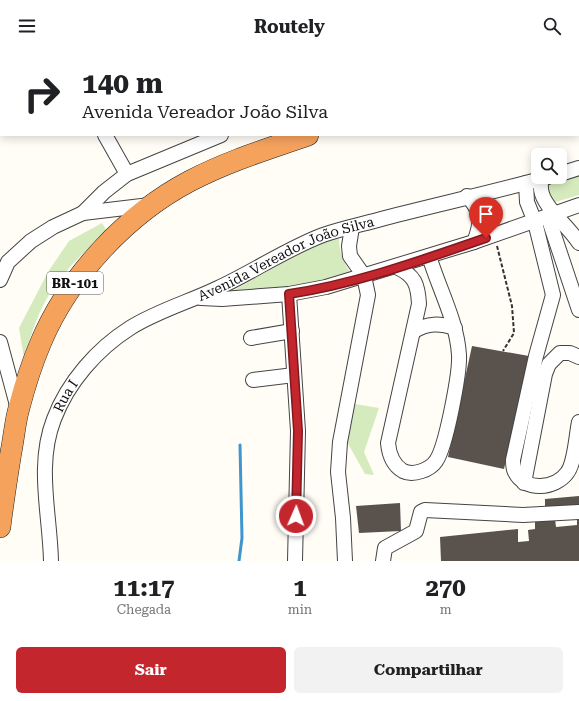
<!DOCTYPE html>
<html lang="pt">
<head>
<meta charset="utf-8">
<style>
  body { margin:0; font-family:"Roboto Serif",serif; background:#f2f2f2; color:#202124; height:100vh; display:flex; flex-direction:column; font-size:15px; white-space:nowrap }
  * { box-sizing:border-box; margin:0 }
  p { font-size:13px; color:#757577 }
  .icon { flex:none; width:22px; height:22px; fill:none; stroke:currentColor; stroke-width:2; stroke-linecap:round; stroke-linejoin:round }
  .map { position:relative; height:509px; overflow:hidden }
  .sheet { display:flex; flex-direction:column; background:#fff; flex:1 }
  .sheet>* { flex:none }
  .hud { position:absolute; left:0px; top:0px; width:579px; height:84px; box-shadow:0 2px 10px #0003; background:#fff; color:#202124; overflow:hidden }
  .fabs { position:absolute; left:531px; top:96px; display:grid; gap:8px }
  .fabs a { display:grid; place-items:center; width:36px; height:36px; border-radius:6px; background:#fff; box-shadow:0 2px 10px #0003; font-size:20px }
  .pin { position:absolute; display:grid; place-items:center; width:34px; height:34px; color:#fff; margin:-41px -17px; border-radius:50% 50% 50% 0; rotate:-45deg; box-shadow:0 0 4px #0007 }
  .pin .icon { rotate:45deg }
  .me { position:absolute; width:44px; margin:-22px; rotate:2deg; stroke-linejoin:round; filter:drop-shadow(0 0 3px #0008) }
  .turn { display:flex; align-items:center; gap:14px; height:84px; padding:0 16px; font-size:18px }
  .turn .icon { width:52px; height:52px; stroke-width:2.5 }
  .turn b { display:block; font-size:28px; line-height:34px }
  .eta { display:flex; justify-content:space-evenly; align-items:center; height:68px; text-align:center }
  .eta b { font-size:24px; font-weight:700; line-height:28px }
  .action { display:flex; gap:8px; margin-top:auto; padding:8px 16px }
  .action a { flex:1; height:46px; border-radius:6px; background:#c4262e; color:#fff; font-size:16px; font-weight:700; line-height:46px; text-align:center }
  .action a+a { background:#f2f2f2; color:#202124 }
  header { display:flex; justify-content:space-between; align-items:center; height:52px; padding:0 16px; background:#fff; font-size:18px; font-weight:700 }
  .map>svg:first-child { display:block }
  .green { fill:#d5ebbd }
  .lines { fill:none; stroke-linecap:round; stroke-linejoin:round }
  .stream { stroke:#3f96cf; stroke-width:3 }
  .building { fill:#5a524d }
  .minor-casing { stroke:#444; stroke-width:16 }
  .highway-casing { stroke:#222; stroke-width:22 }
  .path { stroke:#333; stroke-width:2; stroke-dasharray:4 2; stroke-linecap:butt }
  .minor { stroke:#fff; stroke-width:14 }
  .highway { stroke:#f5a25d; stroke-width:21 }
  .route-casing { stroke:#7f191e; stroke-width:10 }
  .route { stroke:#c4262e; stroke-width:7 }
  .labels { text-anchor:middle; stroke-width:4; stroke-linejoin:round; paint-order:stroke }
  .shield { fill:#fff; stroke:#585858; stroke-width:1 }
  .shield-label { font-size:13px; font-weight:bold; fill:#111 }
  .street-label { font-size:14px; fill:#111; stroke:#fff }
</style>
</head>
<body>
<header><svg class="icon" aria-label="menu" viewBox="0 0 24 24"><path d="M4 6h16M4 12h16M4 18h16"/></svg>Routely<svg class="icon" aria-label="search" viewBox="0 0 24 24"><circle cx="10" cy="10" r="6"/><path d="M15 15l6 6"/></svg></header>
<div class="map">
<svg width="579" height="509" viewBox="0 0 579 509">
  <rect width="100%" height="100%" fill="#fffdf5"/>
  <g class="green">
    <path d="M579,121V143L555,150L549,148L547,130Z"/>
    <path d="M102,171L107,179C85,199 60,222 46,248C36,266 30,286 24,306L19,276L48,220L69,189Z"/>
    <path d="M339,186C339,201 344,211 352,223L300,235L234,238L320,190Z"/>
    <path d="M349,351L379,356L364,400L374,423L365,422L346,388Z"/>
  </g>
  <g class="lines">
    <path class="stream" d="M239,509L242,486L240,393"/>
  </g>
  <g class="building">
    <path d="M472,294L529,304L504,417L448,405Z"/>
    <path d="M579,444V454L545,457V447Z"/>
    <path d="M400,451L401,479L359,481L356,454Z"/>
    <path d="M577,465H579V509H441L440,485L518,477V490L529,489L528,478L535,477V469L555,467L556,475L577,473Z"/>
  </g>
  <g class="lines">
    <g class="minor-casing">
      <g id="minor">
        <path d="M83,1L85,0"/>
        <path d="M275,1V0"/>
        <path d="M365,1V0"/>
        <path d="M440,1L443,0"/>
        <path d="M0,34H1"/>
        <path d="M105,83L127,122"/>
        <path d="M560,122L579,116"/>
        <path d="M542,127C534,150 567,171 579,191"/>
        <path d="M526,131L527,150L535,170L553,243L536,304L513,408C513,412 513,417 515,420C525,440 555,437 567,421C575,411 576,384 579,370"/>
        <path d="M467,144C482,159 482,171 474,190"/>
        <path d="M83,161L104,140L127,122L221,83"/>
        <path d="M548,165L579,258"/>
        <path d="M396,215C415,223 418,233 419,252L388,391C389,402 393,413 403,419C413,424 430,418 436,409C446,395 460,321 459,303C457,269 439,237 429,204"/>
        <path d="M0,228L8,210L31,189L53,175L83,161L150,153"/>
        <path d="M289,242L298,379L295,509"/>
        <path d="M201,246L222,247L289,242L326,235L474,190L579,153"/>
        <path d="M414,279C428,271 439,271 455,276"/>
        <path d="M251,286L292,279"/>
        <path d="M0,290L18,357"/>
        <path d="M253,328L294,323"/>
        <path d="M524,431L545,322L549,312L560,301H570L579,305"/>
        <path id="s1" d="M51,509C50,462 36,413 54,367C68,330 97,297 130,276C157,259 189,250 218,236C253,220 286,197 323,183C343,176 364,172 385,166C439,152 494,140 548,125"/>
        <path d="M345,509L343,466L338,420L340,390L368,243L364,224L350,204L349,194L352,175"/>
        <path d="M383,509L385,496L416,479L421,460L425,458L523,463L579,460"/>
      </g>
    </g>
    <g class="highway-casing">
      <g id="highway">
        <path d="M578,7H579"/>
        <path d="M0,475C3,450 7,425 11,400C14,385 15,370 19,356C25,333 32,311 41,290C69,224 127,162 190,129C228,109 268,97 308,83"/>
      </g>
    </g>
    <path class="path" d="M497,194L512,254L514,281L503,299"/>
    <use href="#minor" class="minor"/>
    <use href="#highway" class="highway"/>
  </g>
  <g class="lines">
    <g class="route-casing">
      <path id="route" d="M296,464L298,379L289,242C356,232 422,208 486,186"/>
    </g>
    <use href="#route" class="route"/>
  </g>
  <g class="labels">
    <rect class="shield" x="47" y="220" width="56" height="22" rx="3"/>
    <g class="shield-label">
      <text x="75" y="236">BR-101</text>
    </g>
    <g class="street-label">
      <text dy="5" stroke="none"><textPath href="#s1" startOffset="435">Avenida Vereador João Silva</textPath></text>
      <text dy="5" stroke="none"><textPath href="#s1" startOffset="169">Rua I</textPath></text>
    </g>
  </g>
</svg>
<div class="fabs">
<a><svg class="icon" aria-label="search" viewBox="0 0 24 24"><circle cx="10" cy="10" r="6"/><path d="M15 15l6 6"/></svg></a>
</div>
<div class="pin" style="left:486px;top:186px;background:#d93025"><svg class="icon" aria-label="arrive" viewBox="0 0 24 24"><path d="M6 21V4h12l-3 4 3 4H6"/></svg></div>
<svg class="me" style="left:296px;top:464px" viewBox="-20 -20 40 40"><circle r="17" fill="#c4262e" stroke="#fff" stroke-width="3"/><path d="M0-11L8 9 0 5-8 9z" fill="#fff"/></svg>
<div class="hud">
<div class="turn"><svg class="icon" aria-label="right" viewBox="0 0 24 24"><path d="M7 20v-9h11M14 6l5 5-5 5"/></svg><div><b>140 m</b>Avenida Vereador João Silva</div></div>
</div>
</div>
<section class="sheet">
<div class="eta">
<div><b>11:17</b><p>Chegada</p></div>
<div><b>1</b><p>min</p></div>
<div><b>270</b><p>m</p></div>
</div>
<div class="action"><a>Sair</a><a>Compartilhar</a></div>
</section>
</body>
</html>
